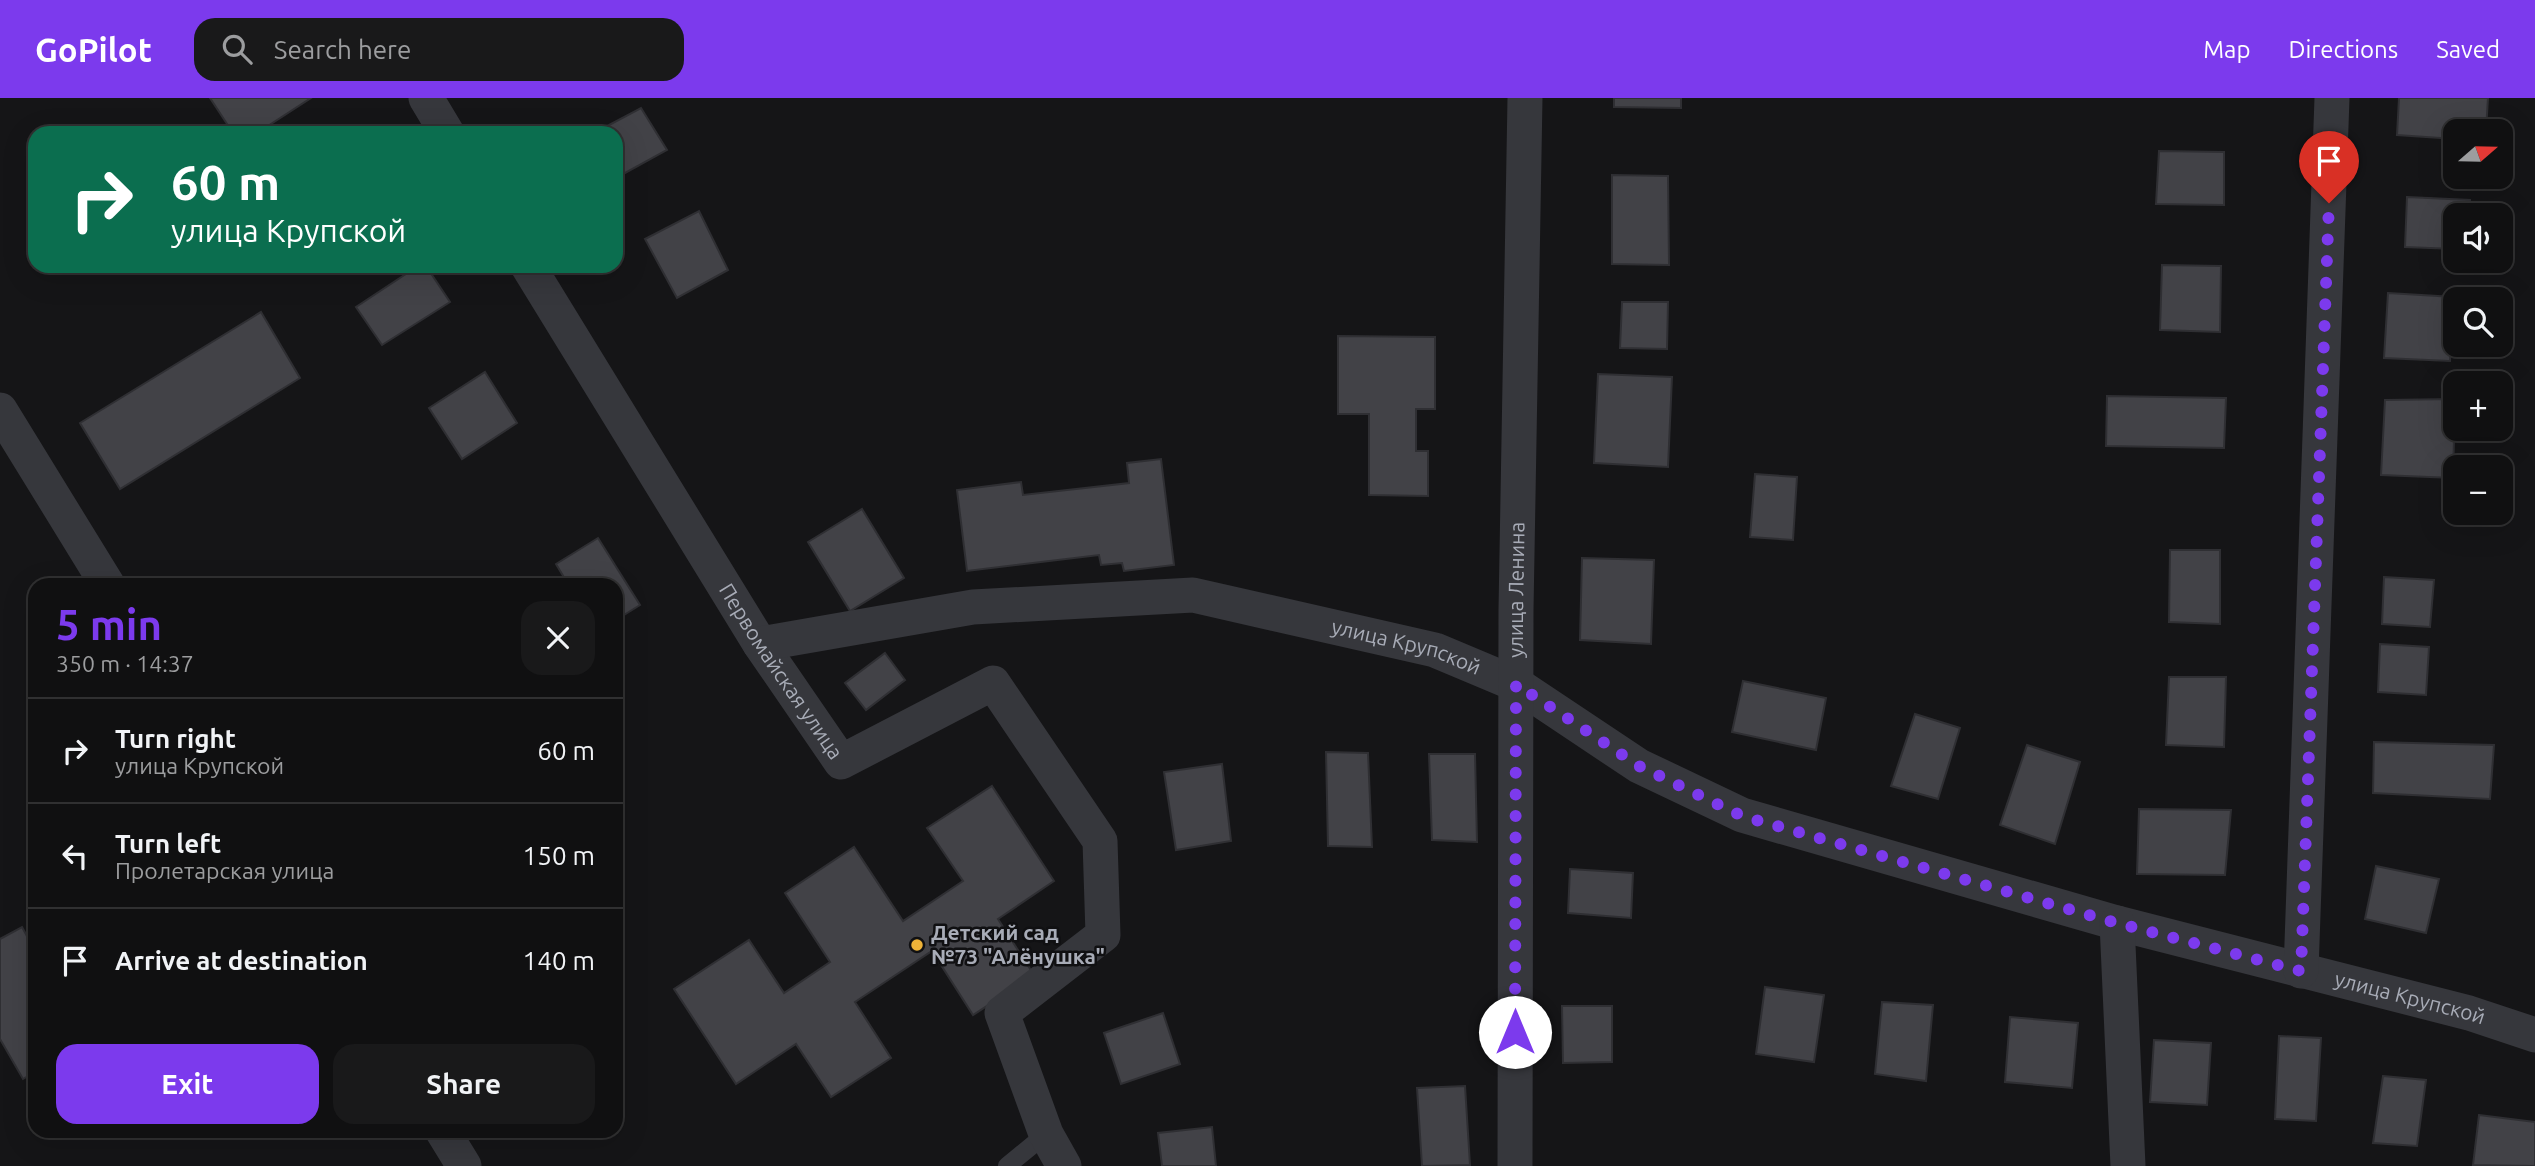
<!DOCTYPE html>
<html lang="en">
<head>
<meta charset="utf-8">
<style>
  body { margin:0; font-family:Ubuntu,sans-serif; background:#19191a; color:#f1f3f6; height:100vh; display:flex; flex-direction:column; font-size:26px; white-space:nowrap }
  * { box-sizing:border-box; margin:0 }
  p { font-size:23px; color:#9c9d9f }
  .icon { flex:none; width:38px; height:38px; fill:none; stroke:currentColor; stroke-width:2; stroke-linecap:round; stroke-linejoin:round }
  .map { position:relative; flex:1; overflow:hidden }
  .side { position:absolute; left:28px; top:480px; width:595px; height:560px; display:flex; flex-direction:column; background:#101011; border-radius:21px; box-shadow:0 7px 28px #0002,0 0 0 2px #303031 }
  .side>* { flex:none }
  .banner { position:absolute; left:28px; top:28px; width:595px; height:147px; border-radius:21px; box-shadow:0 7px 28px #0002,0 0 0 2px #303031; background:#0b6e4f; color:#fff; overflow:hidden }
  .needle { width:46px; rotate:70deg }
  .controls { position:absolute; left:2443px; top:21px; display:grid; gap:14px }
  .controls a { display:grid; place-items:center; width:70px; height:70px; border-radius:14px; background:#101011; box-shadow:0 7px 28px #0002,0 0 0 2px #303031; font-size:35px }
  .pin { position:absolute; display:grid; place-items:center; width:60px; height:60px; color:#fff; margin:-72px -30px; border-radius:50% 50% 50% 0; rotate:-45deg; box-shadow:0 0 7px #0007 }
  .pin .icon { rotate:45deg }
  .me { position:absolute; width:77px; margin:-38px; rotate:0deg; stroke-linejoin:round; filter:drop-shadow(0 0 5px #0008) }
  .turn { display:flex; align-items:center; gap:24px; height:147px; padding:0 28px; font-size:32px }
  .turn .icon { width:91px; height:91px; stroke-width:2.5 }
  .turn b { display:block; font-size:49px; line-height:60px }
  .round { display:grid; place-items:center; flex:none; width:74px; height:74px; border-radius:21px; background:#19191a }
  .head { display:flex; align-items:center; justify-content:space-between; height:119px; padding:0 28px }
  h1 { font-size:42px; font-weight:600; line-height:52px; color:#7c3aed }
  .cta { display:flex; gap:14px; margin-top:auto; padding:14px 28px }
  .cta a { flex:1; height:80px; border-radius:21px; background:#7c3aed; color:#fff; font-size:28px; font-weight:600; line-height:80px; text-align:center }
  .cta a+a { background:#19191a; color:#f1f3f6 }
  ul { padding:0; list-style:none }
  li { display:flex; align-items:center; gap:21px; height:105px; padding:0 28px; border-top:2px solid #303031 }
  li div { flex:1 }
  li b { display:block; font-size:26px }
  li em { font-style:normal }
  header { display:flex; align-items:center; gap:42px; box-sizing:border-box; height:98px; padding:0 35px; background:#7c3aed; color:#fff }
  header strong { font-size:33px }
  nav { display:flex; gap:38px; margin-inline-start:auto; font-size:24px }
  .search { width:490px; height:63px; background:#19191a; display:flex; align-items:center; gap:18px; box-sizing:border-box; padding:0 24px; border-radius:21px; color:#9c9d9f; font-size:26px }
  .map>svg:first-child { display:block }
  .building { fill:#424247; stroke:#2f2f33; stroke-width:2 }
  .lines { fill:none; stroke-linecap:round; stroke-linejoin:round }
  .service { stroke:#36373c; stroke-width:18 }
  .minor { stroke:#36373c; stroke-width:35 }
  .route { stroke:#7c3aed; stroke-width:12; stroke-dasharray:0 21.6 }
  .poi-dot { fill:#edb238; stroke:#101012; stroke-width:2.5 }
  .labels { text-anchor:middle; stroke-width:5; stroke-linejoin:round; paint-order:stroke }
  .street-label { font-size:21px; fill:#a8acb7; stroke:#101012 }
  .poi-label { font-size:21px; font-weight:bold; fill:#a8acb7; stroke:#101012; text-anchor:start }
</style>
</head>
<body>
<header>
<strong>GoPilot</strong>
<div class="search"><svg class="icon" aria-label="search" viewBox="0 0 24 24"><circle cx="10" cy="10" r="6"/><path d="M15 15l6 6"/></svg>Search here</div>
<nav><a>Map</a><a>Directions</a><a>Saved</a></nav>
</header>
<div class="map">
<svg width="2535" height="1068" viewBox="0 0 2535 1068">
  <rect width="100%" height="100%" fill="#151517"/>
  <g class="building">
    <path d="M210,0H311L257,35H233Z"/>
    <path d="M1614,0H1681V10L1614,9Z"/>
    <path d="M2399,0H2488L2486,33H2455V41L2397,37Z"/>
    <path d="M641,10L667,52L616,80V35H594Z"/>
    <path d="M2159,53L2224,54V107L2156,106Z"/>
    <path d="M1612,77L1668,78L1669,167L1612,166Z"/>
    <path d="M2407,99L2470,102L2469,117H2455V151L2405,149Z"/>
    <path d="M699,113L728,172L677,200L645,141Z"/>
    <path d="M2162,167L2221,168L2220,234L2160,232Z"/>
    <path d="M418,168H426L450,204L382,247L356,209Z"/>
    <path d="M2388,195L2454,199L2450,263L2384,260Z"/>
    <path d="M1622,204H1668L1667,251L1620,250Z"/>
    <path d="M261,214L300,280L120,391L80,325Z"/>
    <path d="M1338,238L1435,239V311H1416V353H1428V398L1369,397V316H1338Z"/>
    <path d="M485,274L517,325L462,361L429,310Z"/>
    <path d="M1598,276L1672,279L1668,369L1594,365Z"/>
    <path d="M2107,298L2226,300L2224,350L2106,348Z"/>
    <path d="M2455,301L2453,380L2381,377L2385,302Z"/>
    <path d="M1161,361L1174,467L1124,473L1122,465L1101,467L1099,457L967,473L957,392L1021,384L1023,397L1129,385L1127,365Z"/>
    <path d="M1755,376L1797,379L1793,442L1750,439Z"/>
    <path d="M862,411L904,480L850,513L808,444Z"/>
    <path d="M598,440L640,507L616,522V486H568L556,466Z"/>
    <path d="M2170,452H2220V526L2169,524Z"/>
    <path d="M1582,460L1654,462L1651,546L1580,542Z"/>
    <path d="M2384,479L2434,482L2430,529L2382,526Z"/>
    <path d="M2380,546L2429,549L2426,597L2378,594Z"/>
    <path d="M885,555L905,582L866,612L845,585Z"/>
    <path d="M2169,579H2226L2224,649L2166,647Z"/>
    <path d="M1743,583L1826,600L1816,652L1732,634Z"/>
    <path d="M1915,616L1960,630L1938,701L1891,688Z"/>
    <path d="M2374,644L2494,647L2490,701L2373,695Z"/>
    <path d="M2027,647L2080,664L2055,746L2000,727Z"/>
    <path d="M1326,654L1368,655L1372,749L1328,748Z"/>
    <path d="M1429,656H1475L1477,744L1432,742Z"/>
    <path d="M1222,666L1231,743L1176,752L1164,674Z"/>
    <path d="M992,688L1054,783L998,821L1034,877L973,917L932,853L855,904L891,960L831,999L796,946L736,986L674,891L749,842L784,895L830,864L785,795L854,749L903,823L963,783L927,730Z"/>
    <path d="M2139,711L2231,712L2225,777L2137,776Z"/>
    <path d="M2376,768L2439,781L2426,835L2365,821Z"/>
    <path d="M1570,771L1633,775L1631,820L1568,815Z"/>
    <path d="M22,829L35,853V974L23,981L0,941V841Z"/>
    <path d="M1765,889L1824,897L1814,964L1756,956Z"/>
    <path d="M1882,904L1933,907L1926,983L1875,976Z"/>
    <path d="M1562,908H1612V964L1563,965Z"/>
    <path d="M1163,915L1180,966L1121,986L1104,935Z"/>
    <path d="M2010,919L2078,925L2072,990L2005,984Z"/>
    <path d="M2279,938L2321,940L2316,1023L2275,1021Z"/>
    <path d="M2154,942L2211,945L2207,1007L2150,1004Z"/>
    <path d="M2383,978L2426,982L2417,1048L2373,1045Z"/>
    <path d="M1465,988L1470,1067L1422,1068L1417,990Z"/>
    <path d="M2479,1017L2535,1024V1068L2473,1067Z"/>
    <path d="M1212,1029L1216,1068H1162L1158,1035Z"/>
  </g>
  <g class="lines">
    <path class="service" d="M1007,1068L1046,1036"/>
    <g class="minor">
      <path d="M426,0L447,35"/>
      <path id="s1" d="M528,168L760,546L841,664L993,585L1100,743L1103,837L1002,915L1046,1036L1064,1068"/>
      <path d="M0,312L107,486"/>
      <path id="s2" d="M760,546L973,509L1193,497L1435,552L1516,586L1639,668L1742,717L2117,825L2469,915L2535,937"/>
      <path d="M2117,825L2128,1068"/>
      <path d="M2301,873L2332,0"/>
      <path d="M442,1032L464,1068"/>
      <path id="s3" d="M1515,1068L1516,512L1525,0"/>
    </g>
  </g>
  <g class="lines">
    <path class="route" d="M1515,934L1516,586L1639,668L1742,718L2117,825L2301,873L2329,105"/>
  </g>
  <circle class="poi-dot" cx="917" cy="847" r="7"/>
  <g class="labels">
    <g class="street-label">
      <text dy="7" stroke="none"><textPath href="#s3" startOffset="576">улица Ленина</textPath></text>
      <text dy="7" stroke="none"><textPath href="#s2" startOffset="656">улица Крупской</textPath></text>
      <text dy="7" stroke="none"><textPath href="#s1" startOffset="478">Первомайская улица</textPath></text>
      <text dy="7" stroke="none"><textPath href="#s2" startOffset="1727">улица Крупской</textPath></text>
    </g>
    <g class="poi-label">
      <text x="931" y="842">Детский сад<tspan x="931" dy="24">№73 "Алёнушка"</tspan></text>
    </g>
  </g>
</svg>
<div class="controls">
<a><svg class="needle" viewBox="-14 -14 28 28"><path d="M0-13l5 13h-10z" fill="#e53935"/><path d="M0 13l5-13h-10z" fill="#9c9d9f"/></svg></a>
<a><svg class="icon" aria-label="sound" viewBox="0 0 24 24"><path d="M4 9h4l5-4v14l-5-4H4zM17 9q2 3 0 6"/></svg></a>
<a><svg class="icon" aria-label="search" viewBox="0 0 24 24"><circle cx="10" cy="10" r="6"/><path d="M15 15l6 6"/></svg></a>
<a>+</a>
<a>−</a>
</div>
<div class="pin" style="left:2329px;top:105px;background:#d93025"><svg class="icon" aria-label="arrive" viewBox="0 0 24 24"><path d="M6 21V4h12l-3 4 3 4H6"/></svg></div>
<svg class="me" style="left:1515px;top:934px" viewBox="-20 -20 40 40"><circle r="19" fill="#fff"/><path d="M0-13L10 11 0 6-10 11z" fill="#7c3aed"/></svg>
<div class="banner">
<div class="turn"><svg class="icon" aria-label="right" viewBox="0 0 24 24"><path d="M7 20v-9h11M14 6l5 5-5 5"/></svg><div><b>60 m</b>улица Крупской</div></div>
</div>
<section class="side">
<div class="head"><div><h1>5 min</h1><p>350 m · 14:37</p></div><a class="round"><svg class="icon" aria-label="close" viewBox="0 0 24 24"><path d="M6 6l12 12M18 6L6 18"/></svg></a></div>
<ul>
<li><svg class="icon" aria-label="right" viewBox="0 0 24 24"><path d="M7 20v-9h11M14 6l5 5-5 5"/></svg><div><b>Turn right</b><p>улица Крупской</p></div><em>60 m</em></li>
<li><svg class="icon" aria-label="left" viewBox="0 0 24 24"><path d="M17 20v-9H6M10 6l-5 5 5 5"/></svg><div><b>Turn left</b><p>Пролетарская улица</p></div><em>150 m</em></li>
<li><svg class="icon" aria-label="arrive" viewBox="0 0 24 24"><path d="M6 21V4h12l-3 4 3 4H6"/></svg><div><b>Arrive at destination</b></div><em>140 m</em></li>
</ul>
<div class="cta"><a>Exit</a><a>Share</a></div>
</section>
</div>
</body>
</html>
